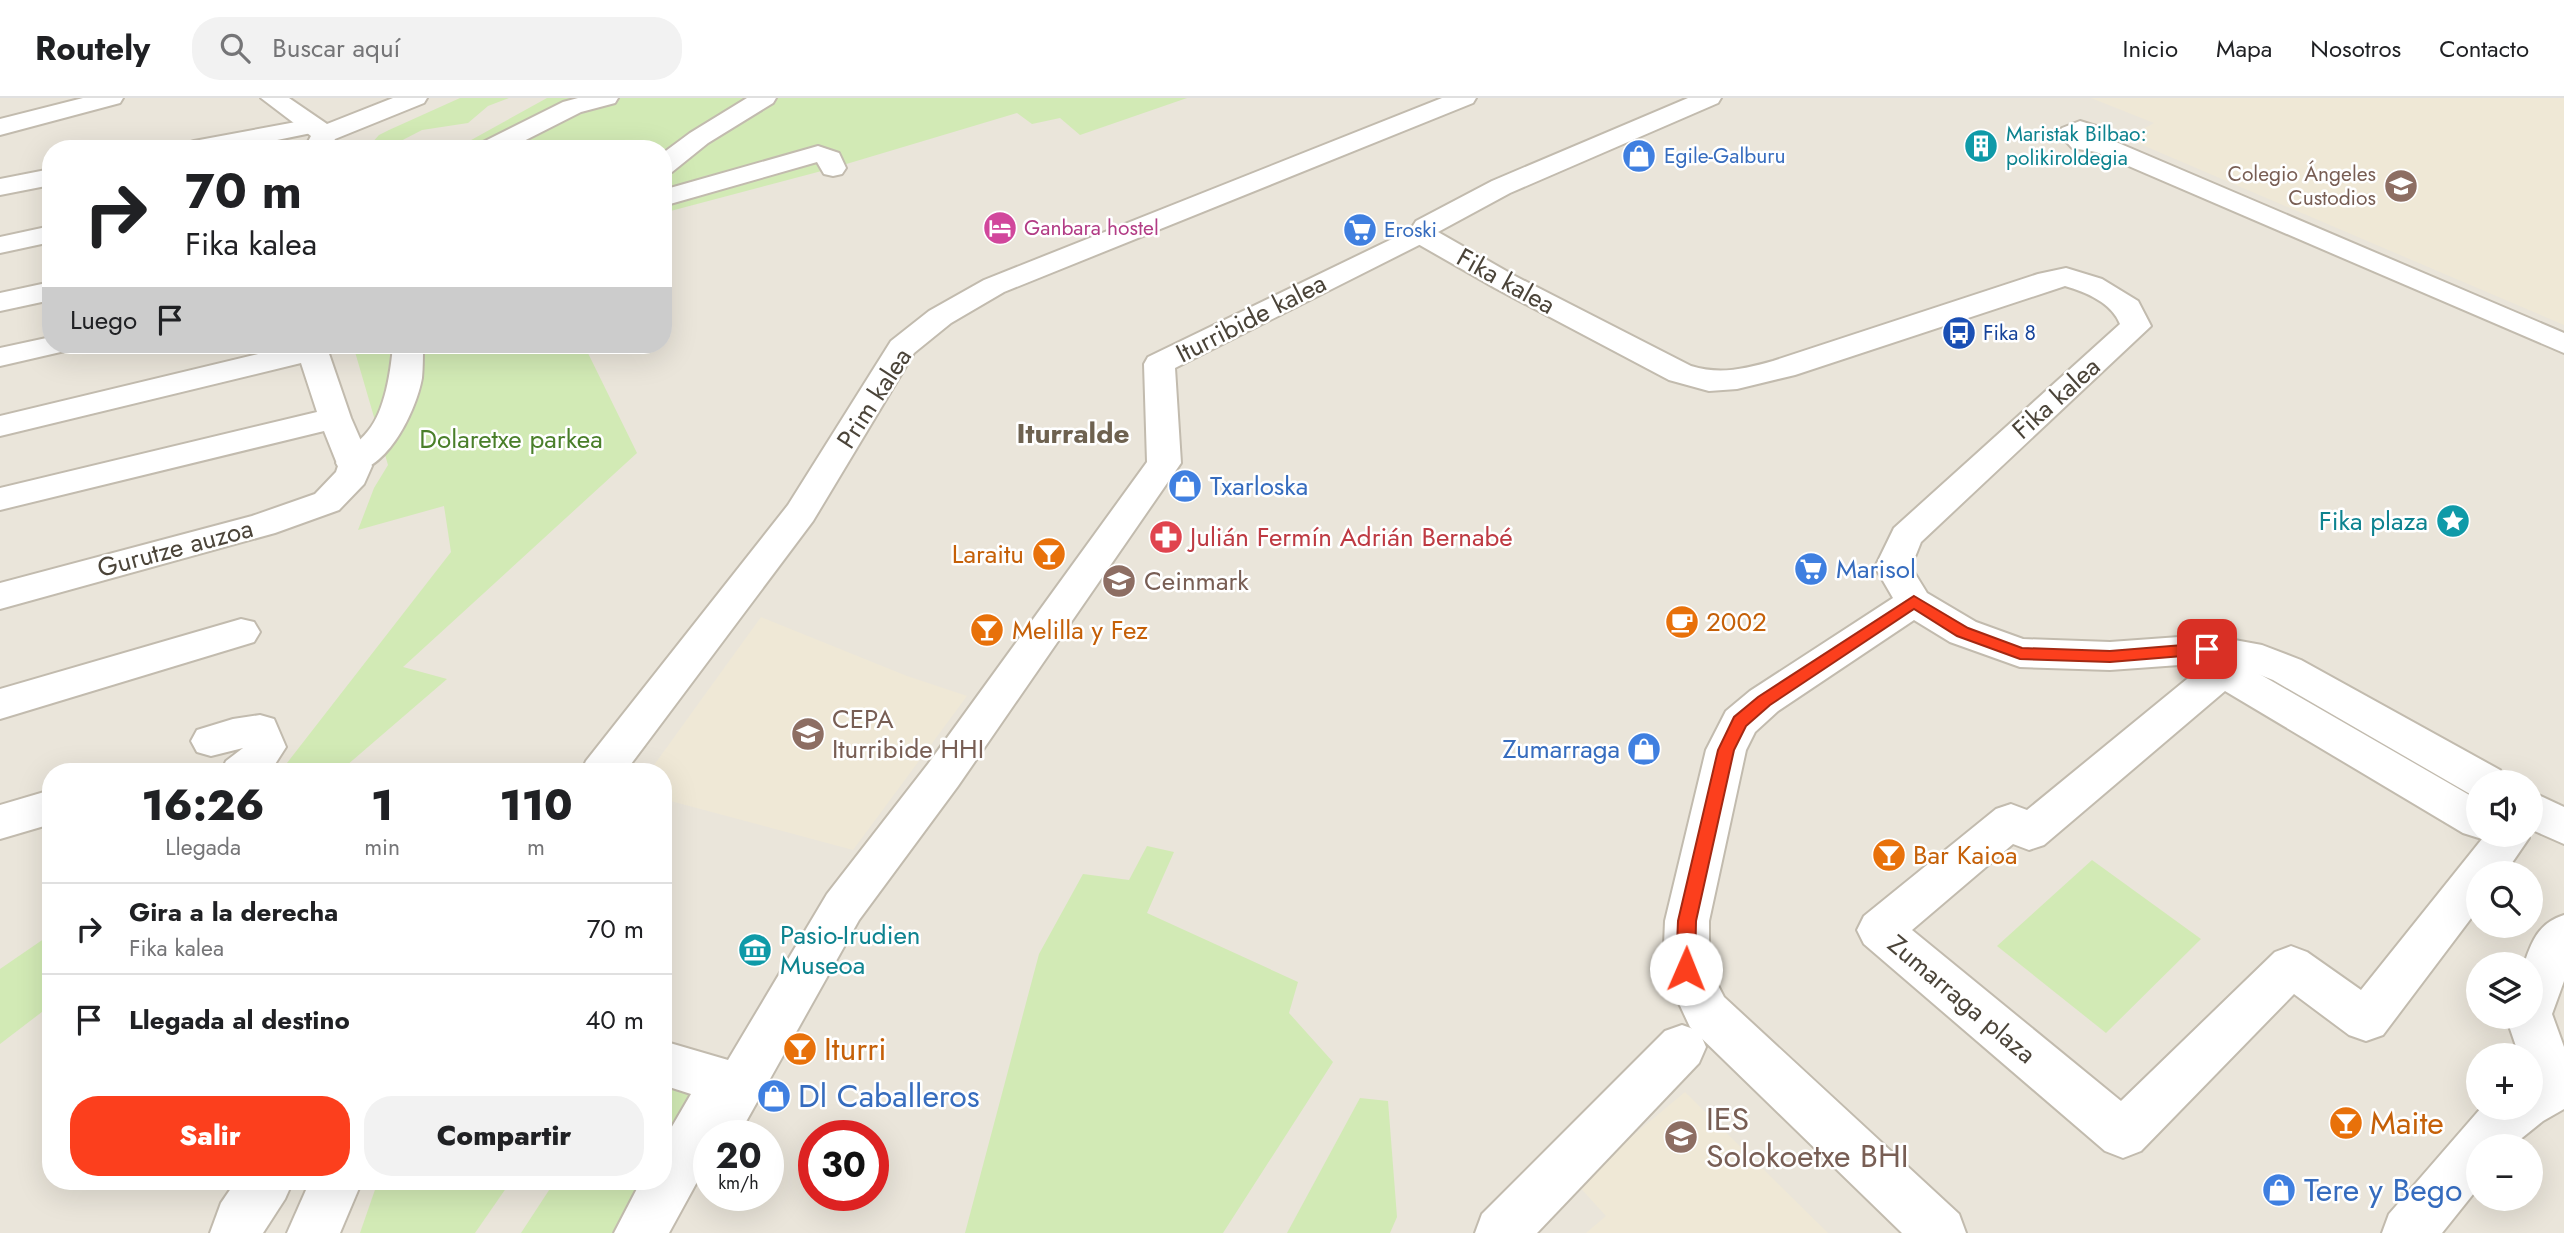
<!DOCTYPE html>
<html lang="es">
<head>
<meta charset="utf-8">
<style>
  body { margin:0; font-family:Jost,sans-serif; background:#f2f2f2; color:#202124; height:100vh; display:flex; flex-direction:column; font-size:26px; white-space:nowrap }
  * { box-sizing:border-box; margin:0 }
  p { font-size:23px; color:#757577 }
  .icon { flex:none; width:38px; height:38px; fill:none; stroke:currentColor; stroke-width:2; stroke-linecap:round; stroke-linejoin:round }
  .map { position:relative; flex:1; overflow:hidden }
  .side { position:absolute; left:42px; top:665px; width:630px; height:427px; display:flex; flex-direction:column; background:#fff; border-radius:28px; box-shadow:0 7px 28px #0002 }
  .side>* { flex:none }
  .banner { position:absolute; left:42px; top:42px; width:630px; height:214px; border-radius:28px; box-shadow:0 7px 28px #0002; background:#fff; color:#202124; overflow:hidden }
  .buttons { position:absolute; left:2466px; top:672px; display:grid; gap:14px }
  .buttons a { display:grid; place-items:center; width:77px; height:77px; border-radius:50%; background:#fff; box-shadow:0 7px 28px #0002; font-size:35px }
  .speed { position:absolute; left:693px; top:1022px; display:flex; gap:14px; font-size:35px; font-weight:700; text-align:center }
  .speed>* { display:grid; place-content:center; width:91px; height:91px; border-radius:50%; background:#fff; box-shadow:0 7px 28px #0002; line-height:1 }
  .speed small { font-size:18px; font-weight:400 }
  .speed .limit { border:10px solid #d22; background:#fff; color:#111 }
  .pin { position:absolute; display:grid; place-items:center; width:60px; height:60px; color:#fff; margin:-30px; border-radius:14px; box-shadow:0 4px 10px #0006 }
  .me { position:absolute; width:77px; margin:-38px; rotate:1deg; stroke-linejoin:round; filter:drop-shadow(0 0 5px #0008) }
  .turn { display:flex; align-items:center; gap:24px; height:147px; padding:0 28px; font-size:32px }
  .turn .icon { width:91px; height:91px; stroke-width:2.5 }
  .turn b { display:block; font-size:49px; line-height:60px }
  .then { display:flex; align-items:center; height:66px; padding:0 28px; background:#0003; gap:14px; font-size:26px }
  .eta { display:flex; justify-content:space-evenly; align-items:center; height:119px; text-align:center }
  .eta b { font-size:42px; font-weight:800; line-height:49px }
  .button { display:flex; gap:14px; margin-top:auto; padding:14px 28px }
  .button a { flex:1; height:80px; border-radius:28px; background:#fc3f1d; color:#fff; font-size:28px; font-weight:800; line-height:80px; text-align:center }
  .button a+a { background:#f2f2f2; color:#202124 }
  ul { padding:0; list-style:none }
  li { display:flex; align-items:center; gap:21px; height:91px; padding:0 28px; border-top:2px solid #e0e0e0 }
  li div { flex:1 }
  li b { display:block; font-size:26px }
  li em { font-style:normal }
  header { display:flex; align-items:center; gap:42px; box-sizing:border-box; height:98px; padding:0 35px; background:#fff; border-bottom:2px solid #e0e0e0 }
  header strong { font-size:33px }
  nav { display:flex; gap:38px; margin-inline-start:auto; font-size:24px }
  .search { width:490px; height:63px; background:#f2f2f2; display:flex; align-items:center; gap:18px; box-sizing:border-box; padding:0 24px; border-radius:28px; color:#757577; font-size:26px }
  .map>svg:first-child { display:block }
  .residential { fill:#eae5da; fill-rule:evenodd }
  .education { fill:#efe8d6 }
  .green { fill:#d2eab5 }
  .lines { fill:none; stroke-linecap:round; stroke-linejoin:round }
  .pedestrian-casing { stroke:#c2bbae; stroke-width:4 }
  .minor-casing { stroke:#c2bbae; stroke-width:4 }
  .pedestrian { fill:#fff; fill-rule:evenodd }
  .minor { fill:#fff; fill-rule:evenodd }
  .route { fill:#fc3f1d; stroke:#a42913; stroke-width:2 }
  .labels { text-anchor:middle; stroke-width:5; stroke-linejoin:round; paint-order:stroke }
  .far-culture-label { font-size:21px; fill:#0d838f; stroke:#fff; text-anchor:start }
  .far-shop-label { font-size:21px; fill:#366cbe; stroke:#fff; text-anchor:start }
  .far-education-label { font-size:21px; fill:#785e54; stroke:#fff; text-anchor:end }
  .far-hotel-label { font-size:21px; fill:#b23c85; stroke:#fff; text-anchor:start }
  .far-transit-label { font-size:21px; fill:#164399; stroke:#fff; text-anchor:start }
  .street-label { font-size:26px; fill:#4b4439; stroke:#fff }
  .park-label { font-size:26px; fill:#4a7f2a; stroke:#fff }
  .shop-label { font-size:26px; fill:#366cbe; stroke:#fff; text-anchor:start }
  .culture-label { font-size:26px; fill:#0d838f; stroke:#fff; text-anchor:end }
  .health-label { font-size:26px; fill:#be3a42; stroke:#fff; text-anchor:start }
  .food-label { font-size:26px; fill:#c56008; stroke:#fff; text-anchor:start }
  .education-label { font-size:26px; fill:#785e54; stroke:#fff; text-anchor:start }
  .neighbourhood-label { font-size:28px; font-weight:bold; fill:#6e6250; stroke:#fff }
  .near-food-label { font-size:32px; fill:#c56008; stroke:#fff; text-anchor:start }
  .near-shop-label { font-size:32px; fill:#366cbe; stroke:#fff; text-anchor:start }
  .near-education-label { font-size:32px; fill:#785e54; stroke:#fff; text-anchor:start }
</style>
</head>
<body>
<header>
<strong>Routely</strong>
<div class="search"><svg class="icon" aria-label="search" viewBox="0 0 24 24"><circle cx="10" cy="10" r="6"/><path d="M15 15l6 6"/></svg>Buscar aquí</div>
<nav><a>Inicio</a><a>Mapa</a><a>Nosotros</a><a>Contacto</a></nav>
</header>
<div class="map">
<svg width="2564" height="1135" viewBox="0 0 2564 1135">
  <rect width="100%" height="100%" fill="#f6f3ec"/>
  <path class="residential" d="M0,0H2564V1135H0ZM51,51H663V247H51ZM51,674H663V1083H51ZM2478,684H2530V737H2478ZM2478,775H2530V828H2478ZM2478,866H2530V919H2478ZM2478,957H2530V1010H2478ZM709,1038H768V1097H709ZM814,1038H873V1097H814ZM2478,1048H2530V1101H2478Z"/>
  <g class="education">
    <path d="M2091,0H2564V227L2126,40L2154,25Z"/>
    <path d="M761,519L907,578L967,598L853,752L663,701V674H649Z"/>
    <path d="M1685,994L1828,1135H1586L1606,1118L1576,1085Z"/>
  </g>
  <g class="green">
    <path d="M460,0H509L488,8L468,25L422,32L395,46H371L379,37L389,32Z"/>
    <path d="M547,0H1187L1080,37L1060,20L1032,26L1017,15L833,70L663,115V51H455Z"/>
    <path d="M353,247H584L637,355L403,569L447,581L339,674H280L451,454L444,408L358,432L374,390L388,367Z"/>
    <path d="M1147,748L1174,754L1147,815L1298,884L1289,915L1333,964L1223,1135H965L1039,856L1083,776L1129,782Z"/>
    <path d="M2092,762L2201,841L2106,935L1997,848Z"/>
    <path d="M51,836V907L0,946V871Z"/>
    <path d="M663,988L698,999L663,1055Z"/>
    <path d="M1360,1000L1388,1003L1397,1119L1390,1135H1287Z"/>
    <path d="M378,1083H511L475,1135H360Z"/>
    <path d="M555,1083H646L614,1135H521Z"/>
  </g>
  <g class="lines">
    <g class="pedestrian-casing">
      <g id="pedestrian">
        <path d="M578,0H618L615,5L581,14L508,51H475L479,46L563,4Z"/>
        <path d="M747,0H776L773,5L708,45L672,74L663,76V55L690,35Z"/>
        <path d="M312,21L321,23L324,28L321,33L234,51H181L185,46L194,43Z"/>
        <path d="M818,48L839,55L846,70L842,76L833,78L824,76L817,64L663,108V92Z"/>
        <path d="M51,71V87L0,97V81Z"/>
        <path d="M1423,126L1433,128L1437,134L1433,140L1175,270L1181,365L958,688L859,822L738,1038H709V1062L669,1135H614L641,1083H663V1044L691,996L663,987V943L728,962L827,796L928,666L1147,364L1144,266L1148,259Z"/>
        <path d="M393,247H423C423,258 423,269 422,280C416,314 383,383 341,373L336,365C345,352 359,345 368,333C385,313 391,272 393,247Z"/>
        <path d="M2223,559L2237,563L2478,702V737H2528L2529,740L2505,775H2478V811L2383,937L2366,943L2349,937L2294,896L2141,1053L2123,1060L2105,1053L1864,846L1857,832L1864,818L1996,711L2011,706L2027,712L2209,563ZM2225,593L2463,735L2482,741L2361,892L2307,854L2291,848L2275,854L2121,1003L1912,832L2013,746L2029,752L2044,747Z"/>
        <path d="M1682,927L1699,933L1706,949L1699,965L1537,1135H1475L1482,1116L1665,933Z"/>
        <path d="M310,1083H362L340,1135H287Z"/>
      </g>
    </g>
    <g class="minor-casing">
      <g id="minor">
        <path d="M83,0H123L120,5L0,37V21Z"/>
        <path d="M261,0H289L327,26L393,0H427L424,5L335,41L330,51H304L311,38Z"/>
        <path d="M1442,0H1476L1473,5L1004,194L951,225L914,255L813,423L625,674H581L586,663L788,407L891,243L929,213L984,182Z"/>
        <path d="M1688,0H1721L1718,5L1510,95L1438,134L1515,178L1691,268C1720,277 1744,271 1773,263L2038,176L2066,170L2102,181L2138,203L2151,228L1921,444L1911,469L1927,495L1976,524L2023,541L2110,544L2207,537L2262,547L2301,562L2500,672L2506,684H2478V698L2470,696L2273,582L2243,570L2207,565L2110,572L2020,569L1950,544L1914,522L1778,613L1755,634L1746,652L1709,823V870L1724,899L1959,1116L1966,1135H1902L1690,929L1663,871L1665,823L1706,652L1726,613L1750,593L1893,500L1875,469L1894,430L2120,226C2112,205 2086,194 2065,188L1795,277L1737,291L1709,293L1669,282L1495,190L1418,146L1409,134L1416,123L1492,83Z"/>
        <path d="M2080,23L2112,33L2116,44L2564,235V255L2096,54L2072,50L2058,35L2062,30Z"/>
        <path d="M51,128V144L0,155V139Z"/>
        <path d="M51,184V202L0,213V195Z"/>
        <path d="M51,239V247H69L65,253L0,268V250Z"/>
        <path d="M296,247H326L351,320L372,368L364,386L339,412L275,435L0,511V485L252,418L315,396L336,374L338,368L324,333L0,412V390L317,314L301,265L0,338V318Z"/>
        <path d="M241,521L254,524L260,534L254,544L0,621V591Z"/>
        <path d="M260,617L274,621L286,649L270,674H221L226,663L243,650L211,658L197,654L191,643L197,632L233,621Z"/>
        <path d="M51,692V726L0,741V707Z"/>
        <path d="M2530,693L2564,709V746L2530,731Z"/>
        <path d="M2564,817V883L2552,916L2564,949V1011L2543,1023L2512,1048H2478V1090L2442,1135H2382L2389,1116L2481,1010H2530V957H2519L2506,919H2530V866H2524C2532,842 2539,825 2564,817Z"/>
        <path d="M236,1083H293L285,1101L263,1135H210L221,1105Z"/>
      </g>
    </g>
    <use href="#pedestrian" class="pedestrian"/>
    <use href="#minor" class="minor"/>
  </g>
  <path class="route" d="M1914,498L1968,530L2022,550L2110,553L2207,545L2214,551L2207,556L2110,564L2020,561L1957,538L1914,511L1770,607L1746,628L1734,652L1696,823L1695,871L1693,877L1686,879L1679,877L1676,871L1678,823L1718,652L1734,619L1758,599Z"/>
  <defs>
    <g id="building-disc" transform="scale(1.75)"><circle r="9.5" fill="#0f9aa8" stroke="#fff"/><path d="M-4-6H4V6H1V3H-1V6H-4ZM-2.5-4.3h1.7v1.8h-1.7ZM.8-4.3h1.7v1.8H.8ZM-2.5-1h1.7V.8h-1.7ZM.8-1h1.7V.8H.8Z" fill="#fff"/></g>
    <g id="shop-disc" transform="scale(1.75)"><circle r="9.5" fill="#3f7fe0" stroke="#fff"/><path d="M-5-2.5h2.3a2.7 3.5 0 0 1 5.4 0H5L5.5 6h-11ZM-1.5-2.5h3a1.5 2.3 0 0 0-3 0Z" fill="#fff"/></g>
    <g id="school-disc" transform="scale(1.75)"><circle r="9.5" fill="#8d6e63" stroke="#fff"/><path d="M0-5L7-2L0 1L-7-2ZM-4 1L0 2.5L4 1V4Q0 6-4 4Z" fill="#fff"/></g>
    <g id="hotel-disc" transform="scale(1.75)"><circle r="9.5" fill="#d1479c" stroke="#fff"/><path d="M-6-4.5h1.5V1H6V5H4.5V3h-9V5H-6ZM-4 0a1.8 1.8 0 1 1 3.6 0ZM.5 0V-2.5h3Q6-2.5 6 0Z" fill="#fff"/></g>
    <g id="supermarket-disc" transform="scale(1.75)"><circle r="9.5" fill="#3f7fe0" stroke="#fff"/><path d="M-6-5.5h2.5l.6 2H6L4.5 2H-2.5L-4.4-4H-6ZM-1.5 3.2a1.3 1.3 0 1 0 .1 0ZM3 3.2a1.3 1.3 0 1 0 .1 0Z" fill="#fff"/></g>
    <g id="bus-disc" transform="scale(1.75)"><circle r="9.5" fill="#1a4fb4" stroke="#fff"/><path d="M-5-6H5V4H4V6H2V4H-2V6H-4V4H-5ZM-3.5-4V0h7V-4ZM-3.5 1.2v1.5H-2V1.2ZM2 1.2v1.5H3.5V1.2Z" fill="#fff"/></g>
    <g id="sight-disc" transform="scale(1.75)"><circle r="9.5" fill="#0f9aa8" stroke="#fff"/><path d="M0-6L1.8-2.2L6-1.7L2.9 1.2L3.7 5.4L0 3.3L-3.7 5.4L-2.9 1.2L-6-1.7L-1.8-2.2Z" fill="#fff"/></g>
    <g id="pharmacy-disc" transform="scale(1.75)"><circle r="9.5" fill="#e0444e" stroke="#fff"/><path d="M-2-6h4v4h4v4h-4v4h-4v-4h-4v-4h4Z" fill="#fff"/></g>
    <g id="bar-disc" transform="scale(1.75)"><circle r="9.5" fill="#e8710a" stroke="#fff"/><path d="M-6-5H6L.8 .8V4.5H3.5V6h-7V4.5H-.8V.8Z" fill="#fff"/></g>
    <g id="cafe-disc" transform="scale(1.75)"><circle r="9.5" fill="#e8710a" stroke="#fff"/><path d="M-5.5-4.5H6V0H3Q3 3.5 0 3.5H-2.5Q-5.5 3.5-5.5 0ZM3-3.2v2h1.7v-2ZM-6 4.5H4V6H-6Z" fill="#fff"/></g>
    <g id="museum-disc" transform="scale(1.75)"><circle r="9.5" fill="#0f9aa8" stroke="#fff"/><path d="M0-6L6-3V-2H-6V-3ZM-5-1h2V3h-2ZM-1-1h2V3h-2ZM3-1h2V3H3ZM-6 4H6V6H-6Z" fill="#fff"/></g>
  </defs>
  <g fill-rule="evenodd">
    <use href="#building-disc" x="1981" y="48"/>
    <use href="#shop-disc" x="1639" y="58"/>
    <use href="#school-disc" x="2401" y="88"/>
    <use href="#hotel-disc" x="1000" y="130"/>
    <use href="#supermarket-disc" x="1360" y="132"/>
    <use href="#bus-disc" x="1959" y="235"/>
    <use href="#shop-disc" x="1185" y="388"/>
    <use href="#sight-disc" x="2453" y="423"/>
    <use href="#pharmacy-disc" x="1166" y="439"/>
    <use href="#bar-disc" x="1049" y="456"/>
    <use href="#supermarket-disc" x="1811" y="471"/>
    <use href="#school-disc" x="1119" y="483"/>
    <use href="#cafe-disc" x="1682" y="524"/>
    <use href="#bar-disc" x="987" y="532"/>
    <use href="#school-disc" x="808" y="636"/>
    <use href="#shop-disc" x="1644" y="651"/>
    <use href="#bar-disc" x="1889" y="757"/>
    <use href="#museum-disc" x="755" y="852"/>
    <use href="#bar-disc" x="800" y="951"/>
    <use href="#shop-disc" x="774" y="998"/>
    <use href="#bar-disc" x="2346" y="1025"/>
    <use href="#school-disc" x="1681" y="1039"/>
    <use href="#shop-disc" x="2279" y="1092"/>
  </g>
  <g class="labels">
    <g class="far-culture-label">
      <text x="2006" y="43">Maristak Bilbao:<tspan x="2006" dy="24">polikiroldegia</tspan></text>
    </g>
    <g class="far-shop-label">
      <text x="1664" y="65">Egile-Galburu</text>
      <text x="1384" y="139">Eroski</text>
    </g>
    <g class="far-education-label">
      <text x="2376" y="83">Colegio Ángeles<tspan x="2376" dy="24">Custodios</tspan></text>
    </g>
    <g class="far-hotel-label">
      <text x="1024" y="137">Ganbara hostel</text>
    </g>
    <g class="far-transit-label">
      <text x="1983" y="242">Fika 8</text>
    </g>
    <g class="street-label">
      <text transform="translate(1506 183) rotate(29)" y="9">Fika kalea</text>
      <text transform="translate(1251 220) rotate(-27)" y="9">Iturribide kalea</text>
      <text transform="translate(874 300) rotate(-57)" y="9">Prim kalea</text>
      <text transform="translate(2056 300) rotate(-42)" y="9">Fika kalea</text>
      <text transform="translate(175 450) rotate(-15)" y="9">Gurutze auzoa</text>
      <text transform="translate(1962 901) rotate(40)" y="9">Zumarraga plaza</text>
    </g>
    <g class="park-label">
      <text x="511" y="350">Dolaretxe parkea</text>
    </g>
    <g class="shop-label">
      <text x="1210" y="397">Txarloska</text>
      <text x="1836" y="480">Marisol</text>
      <text x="1620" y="660" text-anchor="end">Zumarraga</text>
    </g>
    <g class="culture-label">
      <text x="2428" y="432">Fika plaza</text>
      <text x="780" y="846" text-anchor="start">Pasio-Irudien<tspan x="780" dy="30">Museoa</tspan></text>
    </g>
    <g class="health-label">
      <text x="1190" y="448">Julián Fermín Adrián Bernabé</text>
    </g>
    <g class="food-label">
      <text x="1024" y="465" text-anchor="end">Laraitu</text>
      <text x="1706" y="533">2002</text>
      <text x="1012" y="541">Melilla y Fez</text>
      <text x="1913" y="766">Bar Kaioa</text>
    </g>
    <g class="education-label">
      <text x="1144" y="492">Ceinmark</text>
      <text x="832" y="630">CEPA<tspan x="832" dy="30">Iturribide HHI</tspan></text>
    </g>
    <g class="neighbourhood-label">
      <text x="1073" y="345">Iturralde</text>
    </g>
    <g class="near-food-label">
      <text x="824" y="962">Iturri</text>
      <text x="2370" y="1036">Maite</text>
    </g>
    <g class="near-shop-label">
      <text x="798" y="1009">Dl Caballeros</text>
      <text x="2304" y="1103">Tere y Bego</text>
    </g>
    <g class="near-education-label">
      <text x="1706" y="1032">IES<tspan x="1706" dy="37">Solokoetxe BHI</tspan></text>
    </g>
  </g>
</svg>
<div class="buttons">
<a><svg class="icon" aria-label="sound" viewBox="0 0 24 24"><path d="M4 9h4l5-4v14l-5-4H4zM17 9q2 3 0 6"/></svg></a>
<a><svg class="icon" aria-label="search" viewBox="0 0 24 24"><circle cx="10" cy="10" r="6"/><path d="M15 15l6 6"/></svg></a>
<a><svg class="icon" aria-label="layers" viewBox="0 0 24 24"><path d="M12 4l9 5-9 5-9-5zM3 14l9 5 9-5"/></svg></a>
<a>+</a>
<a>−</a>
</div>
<div class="speed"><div>20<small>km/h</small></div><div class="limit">30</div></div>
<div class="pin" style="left:2207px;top:551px;background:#d93025"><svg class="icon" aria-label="arrive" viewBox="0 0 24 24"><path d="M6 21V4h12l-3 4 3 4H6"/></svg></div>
<svg class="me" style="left:1686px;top:871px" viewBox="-20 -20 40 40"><circle r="19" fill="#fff"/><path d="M0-13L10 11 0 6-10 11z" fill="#fc3f1d"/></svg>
<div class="banner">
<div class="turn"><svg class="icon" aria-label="right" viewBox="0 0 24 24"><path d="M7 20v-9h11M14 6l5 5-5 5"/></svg><div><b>70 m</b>Fika kalea</div></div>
<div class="then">Luego<svg class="icon" aria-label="arrive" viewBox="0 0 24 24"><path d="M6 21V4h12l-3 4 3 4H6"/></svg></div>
</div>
<section class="side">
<div class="eta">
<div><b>16:26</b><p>Llegada</p></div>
<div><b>1</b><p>min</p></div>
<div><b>110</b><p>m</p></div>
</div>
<ul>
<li><svg class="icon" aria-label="right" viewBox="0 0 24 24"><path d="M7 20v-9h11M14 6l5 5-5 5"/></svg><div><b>Gira a la derecha</b><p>Fika kalea</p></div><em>70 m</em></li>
<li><svg class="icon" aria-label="arrive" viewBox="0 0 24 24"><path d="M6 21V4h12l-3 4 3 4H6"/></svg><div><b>Llegada al destino</b></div><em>40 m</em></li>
</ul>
<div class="button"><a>Salir</a><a>Compartir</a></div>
</section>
</div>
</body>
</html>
